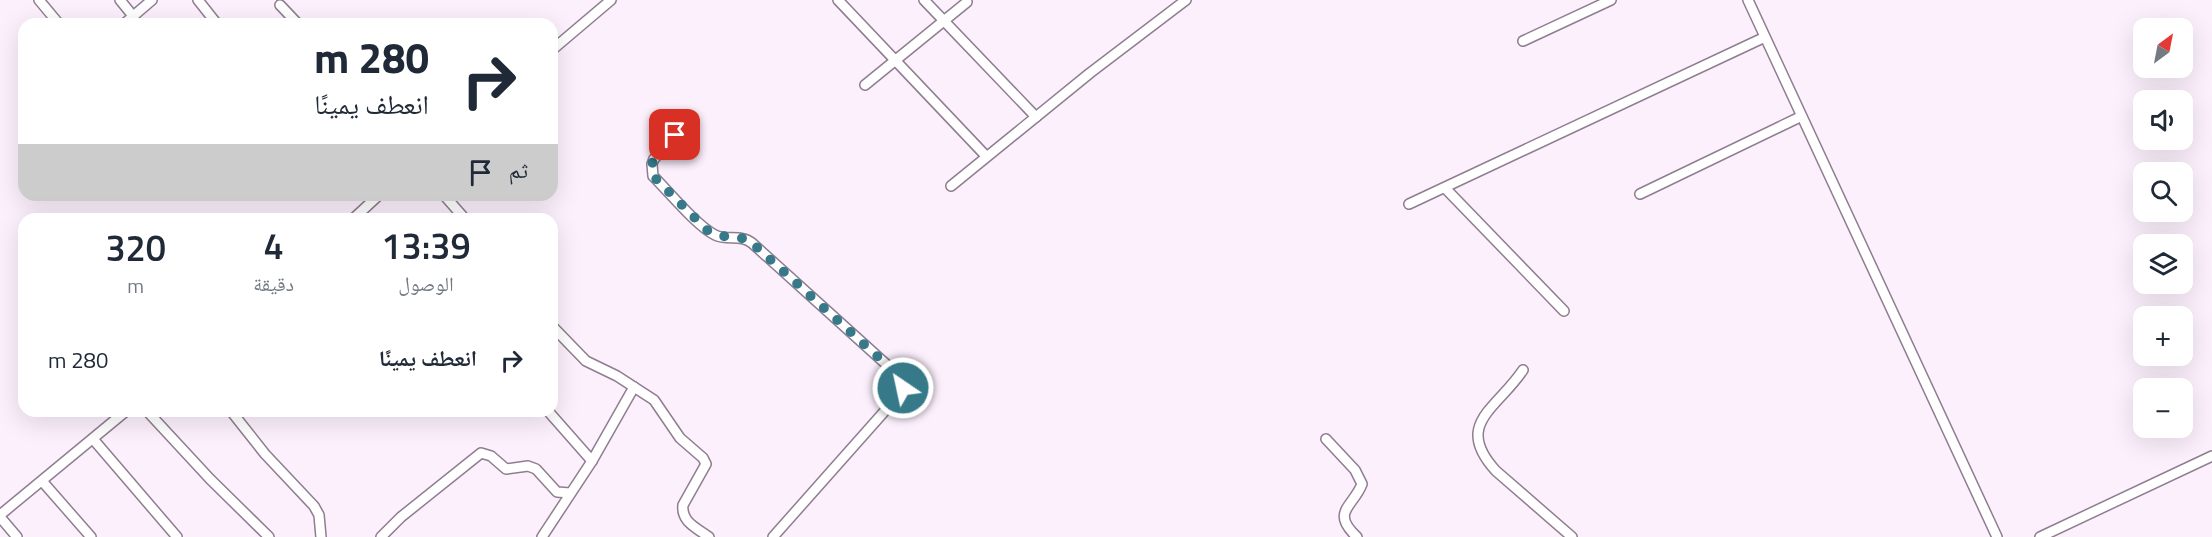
<!DOCTYPE html>
<html lang="ar">
<head>
<meta charset="utf-8">
<style>
  body { margin:0; font-family:"Titillium Web","Noto Naskh Arabic",sans-serif; background:#f2f2f3; color:#1f2937; direction:rtl; height:100vh; display:flex; flex-direction:column; font-size:22px; white-space:nowrap }
  * { box-sizing:border-box; margin:0 }
  p { font-size:20px; color:#747a83 }
  .icon { flex:none; width:33px; height:33px; fill:none; stroke:currentColor; stroke-width:2; stroke-linecap:round; stroke-linejoin:round }
  .map { position:relative; flex:1; overflow:hidden; direction:ltr }
  .drawer { position:absolute; left:18px; top:213px; width:540px; height:204px; display:flex; flex-direction:column; background:#fff; border-radius:18px; box-shadow:0 6px 24px #0002; direction:rtl }
  .drawer>* { flex:none }
  .banner { position:absolute; left:18px; top:18px; width:540px; height:183px; border-radius:18px; box-shadow:0 6px 24px #0002; direction:rtl; background:#fff; color:#1f2937; overflow:hidden }
  .needle { width:39px; rotate:32deg }
  .tools { position:absolute; left:2133px; top:18px; display:grid; gap:12px }
  .tools a { display:grid; place-items:center; width:60px; height:60px; border-radius:12px; background:#fff; box-shadow:0 6px 24px #0002; font-size:30px }
  .pin { position:absolute; display:grid; place-items:center; width:51px; height:51px; color:#fff; margin:-26px; border-radius:12px; box-shadow:0 3px 9px #0006 }
  .me { position:absolute; width:66px; margin:-33px; rotate:326deg; stroke-linejoin:round; filter:drop-shadow(0 0 4px #0008) }
  .turn { display:flex; align-items:center; gap:21px; height:126px; padding:0 30px; font-size:27px }
  .turn .icon { width:78px; height:78px; stroke-width:2.5 }
  .turn b { display:block; font-size:42px; line-height:51px }
  .then { display:flex; align-items:center; height:57px; padding:0 30px; background:#0003; gap:12px; font-size:22px }
  .eta { display:flex; justify-content:space-evenly; align-items:center; height:102px; text-align:center }
  .eta b { font-size:36px; font-weight:600; line-height:42px }
  ul { padding:0; list-style:none }
  li { display:flex; align-items:center; gap:18px; height:90px; padding:0 30px }
  li div { flex:1 }
  li b { display:block; font-size:22px }
  li em { font-style:normal }
  .map>svg:first-child { display:block }
  .lines { fill:none; stroke-linecap:round; stroke-linejoin:round }
  .minor-casing { stroke:#8f7d90; stroke-width:12 }
  .minor { stroke:#fff; stroke-width:9 }
  .route { stroke:#367a89; stroke-width:10; stroke-dasharray:0 18 }
</style>
</head>
<body>
<div class="map">
<svg width="2212" height="537" viewBox="0 0 2212 537">
  <rect width="100%" height="100%" fill="#fcf0fd"/>
  <g class="lines">
    <g class="minor-casing">
      <g id="minor">
        <path d="M39,0L59,24"/>
        <path d="M120,0L133,16"/>
        <path d="M198,0L217,24"/>
        <path d="M838,0L986,156"/>
        <path d="M924,0L1036,117"/>
        <path d="M1748,0L1997,537"/>
        <path d="M280,5L298,24"/>
        <path d="M124,24L152,0"/>
        <path d="M1523,41L1611,0"/>
        <path d="M552,50L611,0"/>
        <path d="M865,85L967,2"/>
        <path d="M675,135L654,159L652,164L653,176C669,192 697,226 715,235C727,241 741,234 752,243L897,374L903,383V388L883,413L773,537"/>
        <path d="M951,186L1090,73L1186,0"/>
        <path d="M1445,188L1564,311"/>
        <path d="M1640,194L1800,117"/>
        <path d="M444,195L465,219"/>
        <path d="M1409,204L1763,38"/>
        <path d="M353,219L379,195"/>
        <path d="M552,326L586,361L617,376L654,400L680,438L703,458L706,464L683,505C681,522 697,528 709,537"/>
        <path d="M1523,370C1497,409 1453,424 1496,471L1572,537"/>
        <path d="M147,411L210,479L269,537"/>
        <path d="M231,411L265,454L314,506L319,515L321,537"/>
        <path d="M548,411L592,461"/>
        <path d="M93,439L177,537"/>
        <path d="M1326,439L1355,470L1362,484C1353,507 1330,512 1357,537"/>
        <path d="M42,481L91,537"/>
        <path d="M0,515L126,411"/>
        <path d="M0,517L17,537"/>
        <path d="M381,537L401,517L481,453L491,456L506,469L528,466L536,469L557,492L570,493"/>
        <path d="M542,537L592,461L634,387"/>
        <path d="M2040,537L2212,456"/>
      </g>
    </g>
    <use href="#minor" class="minor"/>
  </g>
  <g class="lines">
    <path class="route" d="M675,135L654,159L652,164L653,176L707,230C724,241 739,233 752,243L897,374L902,378L903,388"/>
  </g>
</svg>
<div class="tools">
<a><svg class="needle" viewBox="-14 -14 28 28"><path d="M0-13l5 13h-10z" fill="#e53935"/><path d="M0 13l5-13h-10z" fill="#747a83"/></svg></a>
<a><svg class="icon" aria-label="sound" viewBox="0 0 24 24"><path d="M4 9h4l5-4v14l-5-4H4zM17 9q2 3 0 6"/></svg></a>
<a><svg class="icon" aria-label="search" viewBox="0 0 24 24"><circle cx="10" cy="10" r="6"/><path d="M15 15l6 6"/></svg></a>
<a><svg class="icon" aria-label="layers" viewBox="0 0 24 24"><path d="M12 4l9 5-9 5-9-5zM3 14l9 5 9-5"/></svg></a>
<a>+</a>
<a>−</a>
</div>
<div class="pin" style="left:675px;top:135px;background:#d93025"><svg class="icon" aria-label="arrive" viewBox="0 0 24 24"><path d="M6 21V4h12l-3 4 3 4H6"/></svg></div>
<svg class="me" style="left:903px;top:388px" viewBox="-20 -20 40 40"><circle r="17" fill="#367a89" stroke="#fff" stroke-width="3"/><path d="M0-11L8 9 0 5-8 9z" fill="#fff"/></svg>
<div class="banner">
<div class="turn"><svg class="icon" aria-label="right" viewBox="0 0 24 24"><path d="M7 20v-9h11M14 6l5 5-5 5"/></svg><div><b>280 m</b>انعطف يمينًا</div></div>
<div class="then">ثم<svg class="icon" aria-label="arrive" viewBox="0 0 24 24"><path d="M6 21V4h12l-3 4 3 4H6"/></svg></div>
</div>
<section class="drawer">
<div class="eta">
<div><b>13:39</b><p>الوصول</p></div>
<div><b>4</b><p>دقيقة</p></div>
<div><b>320</b><p>m</p></div>
</div>
<ul>
<li><svg class="icon" aria-label="right" viewBox="0 0 24 24"><path d="M7 20v-9h11M14 6l5 5-5 5"/></svg><div><b>انعطف يمينًا</b></div><em>280 m</em></li>
</ul>
</section>
</div>
</body>
</html>
